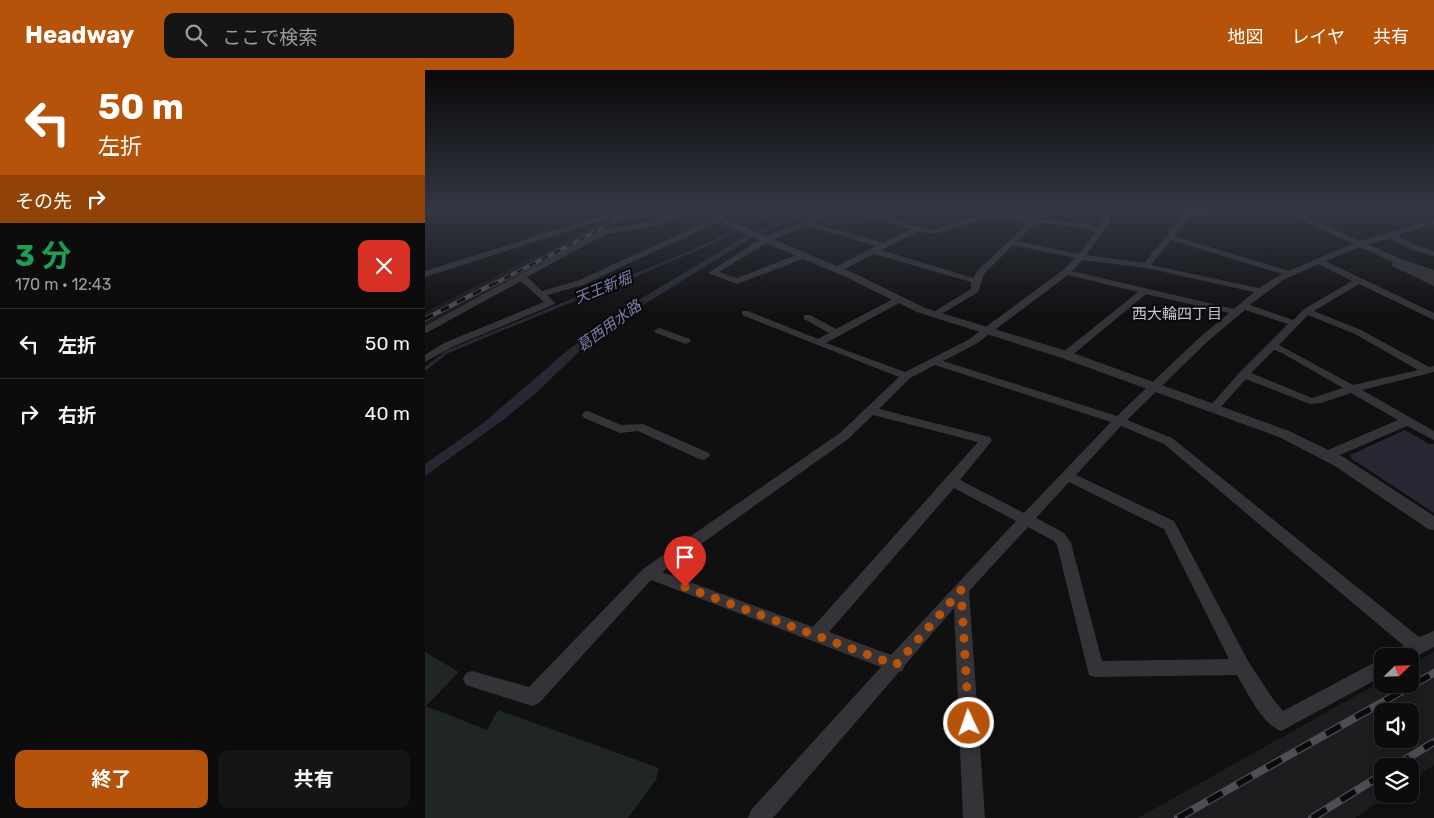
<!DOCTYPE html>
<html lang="ja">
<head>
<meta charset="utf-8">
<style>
  body { margin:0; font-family:Rubik,"Noto Sans JP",sans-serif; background:#161516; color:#f1f3f6; height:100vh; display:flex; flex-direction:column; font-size:19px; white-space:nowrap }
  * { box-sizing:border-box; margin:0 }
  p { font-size:16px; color:#9a9b9d }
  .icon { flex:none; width:28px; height:28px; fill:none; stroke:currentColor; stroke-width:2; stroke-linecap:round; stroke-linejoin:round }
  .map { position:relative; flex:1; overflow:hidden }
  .details { display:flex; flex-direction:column; background:#0d0c0d; width:425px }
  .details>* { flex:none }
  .banner { background:#b45309; color:#fff; overflow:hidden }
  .needle { width:32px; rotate:67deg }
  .controls { position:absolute; left:949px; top:578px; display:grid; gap:10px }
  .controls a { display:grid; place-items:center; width:45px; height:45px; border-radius:10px; background:#0d0c0d; box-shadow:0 2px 12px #0003,0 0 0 1px #2d2c2e; font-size:25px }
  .pin { position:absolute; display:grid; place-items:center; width:42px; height:42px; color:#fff; margin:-51px -21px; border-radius:50% 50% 50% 0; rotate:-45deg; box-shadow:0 0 5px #0007 }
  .pin .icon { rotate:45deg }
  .me { position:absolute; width:55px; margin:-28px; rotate:357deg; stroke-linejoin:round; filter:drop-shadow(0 0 4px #0008) }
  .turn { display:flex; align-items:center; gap:18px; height:105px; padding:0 15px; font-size:22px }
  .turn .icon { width:65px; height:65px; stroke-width:2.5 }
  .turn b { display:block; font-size:35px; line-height:42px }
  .then { display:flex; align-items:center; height:48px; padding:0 15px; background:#0003; gap:10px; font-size:19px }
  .round { display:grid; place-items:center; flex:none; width:52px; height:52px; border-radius:10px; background:#161516 }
  .overview { display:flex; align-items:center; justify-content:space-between; height:85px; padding:0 15px }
  h1 { font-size:30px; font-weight:700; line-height:38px; color:#1e9e55 }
  .primary-button { display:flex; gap:10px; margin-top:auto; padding:10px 15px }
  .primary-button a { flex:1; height:58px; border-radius:10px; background:#b45309; color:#fff; font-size:20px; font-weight:700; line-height:58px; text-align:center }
  .primary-button a+a { background:#161516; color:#f1f3f6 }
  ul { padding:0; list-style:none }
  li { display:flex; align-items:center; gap:15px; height:70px; padding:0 15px; border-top:1px solid #2d2c2e }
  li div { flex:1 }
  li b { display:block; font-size:19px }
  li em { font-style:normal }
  header { display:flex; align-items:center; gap:30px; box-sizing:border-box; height:70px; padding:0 25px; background:#b45309; color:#fff }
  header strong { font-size:24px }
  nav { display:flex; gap:28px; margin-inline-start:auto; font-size:18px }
  .search { width:350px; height:45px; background:#161516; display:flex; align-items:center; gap:12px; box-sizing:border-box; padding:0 18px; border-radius:10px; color:#9a9b9d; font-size:19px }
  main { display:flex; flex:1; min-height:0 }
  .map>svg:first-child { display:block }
  .built { fill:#1d1c1e; fill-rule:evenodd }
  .green { fill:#1f2623 }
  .water { fill:#272834 }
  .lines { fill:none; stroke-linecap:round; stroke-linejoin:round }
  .stream-far1 { stroke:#272834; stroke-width:2.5 }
  .stream { stroke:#272834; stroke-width:3 }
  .minor { fill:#353338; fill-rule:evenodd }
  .tertiary { fill:#353338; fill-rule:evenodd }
  .primary { fill:#4f4d55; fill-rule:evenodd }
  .rail-far2-casing { stroke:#4f4d55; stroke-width:4 }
  .rail-far1-casing { stroke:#4f4d55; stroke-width:4.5 }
  .rail-casing { stroke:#4f4d55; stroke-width:8 }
  .rail-far2 { stroke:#0c0b0c; stroke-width:2.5; stroke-dasharray:7; stroke-linecap:butt }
  .rail-far1 { stroke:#0c0b0c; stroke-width:3; stroke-dasharray:9; stroke-linecap:butt }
  .rail { stroke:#0c0b0c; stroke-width:5.5; stroke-dasharray:17; stroke-linecap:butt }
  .route { stroke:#b45309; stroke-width:9; stroke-dasharray:0 16.2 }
  .labels { text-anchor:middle; stroke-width:4.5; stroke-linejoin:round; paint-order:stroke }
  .far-water-label { font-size:15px; font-style:italic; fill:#797dac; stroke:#0c0b0c }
  .far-neighbourhood-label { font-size:15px; fill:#c5c2ce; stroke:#0c0b0c }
</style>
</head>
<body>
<header>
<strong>Headway</strong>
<div class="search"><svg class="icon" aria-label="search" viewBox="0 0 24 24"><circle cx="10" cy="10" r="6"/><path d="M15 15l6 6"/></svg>ここで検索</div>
<nav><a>地図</a><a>レイヤ</a><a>共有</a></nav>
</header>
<main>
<section class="details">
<div class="banner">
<div class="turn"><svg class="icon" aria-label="left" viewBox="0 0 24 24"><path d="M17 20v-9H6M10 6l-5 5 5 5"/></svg><div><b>50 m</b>左折</div></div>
<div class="then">その先<svg class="icon" aria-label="right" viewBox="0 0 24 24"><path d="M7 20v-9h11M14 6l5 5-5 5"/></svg></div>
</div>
<div class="overview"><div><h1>3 分</h1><p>170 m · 12:43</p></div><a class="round" style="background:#d93025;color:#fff"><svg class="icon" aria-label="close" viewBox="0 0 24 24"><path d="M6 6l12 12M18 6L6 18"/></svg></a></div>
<ul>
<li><svg class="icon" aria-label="left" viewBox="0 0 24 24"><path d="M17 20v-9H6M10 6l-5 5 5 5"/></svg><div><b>左折</b></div><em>50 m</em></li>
<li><svg class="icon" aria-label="right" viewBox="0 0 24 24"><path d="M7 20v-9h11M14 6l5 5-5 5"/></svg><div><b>右折</b></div><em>40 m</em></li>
</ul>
<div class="primary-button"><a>終了</a><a>共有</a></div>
</section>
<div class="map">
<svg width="1009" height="748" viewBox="0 0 1009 748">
  <rect width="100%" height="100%" fill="#111011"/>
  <g class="built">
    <path d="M187,147L200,148L0,257V242Z"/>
    <path d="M1009,582V695L985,711V696H958V724H966L930,748H713L957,611L958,614H985V595ZM985,641V669H958V641Z"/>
  </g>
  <path class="green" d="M0,582L34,602L1,636L62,660L73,640L234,698L231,710L203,748H0Z"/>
  <g class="water">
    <path d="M381,140H392L328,167L197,248L158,278L110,324L78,350L0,406V394L57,354L143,280L194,242L318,167Z"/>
    <path d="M980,360L1004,374H1009V443L927,389L925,385Z"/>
  </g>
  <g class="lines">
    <path class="stream-far1" d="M186,215L268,181L357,140"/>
    <path class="stream" d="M0,299L22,282L189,213"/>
    <g class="minor">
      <path d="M220,140H227L217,148L178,150L0,207V201L174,146L208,145Z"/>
      <path d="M257,140H266L235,155L181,164L102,207L117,221L152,211L292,147L299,149L158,215L122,225L130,233L128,235L27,277L0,292V285L19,273L119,232L96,211L3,262L0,263V256L176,160L230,151Z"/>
      <path d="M405,140H414L388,153L458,173L487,159L421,140H432L509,160L564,143L608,148L616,140H623L615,149L654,153L674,158L677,152L679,140H685V152L661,185L719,193L762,141L764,140L768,142L749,166L864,201L931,172L1009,150V154L972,165L993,176L1009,181V186L987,180L964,168L937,176L900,191L1009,243V250L934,214L889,241L936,260L1004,297L1009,296V302L937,320L1009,361V370L982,356L908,388H898L897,385L898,382L973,350L926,323L896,333L885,334L821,309L793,340H785L783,338L785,336L815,302L863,254L820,240L782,272L702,350L747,368L994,567L1009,561V577L985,590V586H967L970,580L979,576L739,374L696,356L651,405L749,451L823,591L848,629L858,641L958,588V606L856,661C836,653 823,623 812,605L670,607L664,605L632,475L629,471L603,457L544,521L560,748H538L529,538L480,595L477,601L474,602L348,748H323L326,740L456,597L226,510L114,633L107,636L41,615L38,609L41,603L47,601L104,617L218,499L415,363L474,307L317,245V241H323L393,269L404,263L379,249V245H385L411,259L470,228H476V232L401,273L480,302L543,270L638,200L650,188L588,175L559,204L553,222L510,248L505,245L507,243L546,219V212L449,184L414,202H408V198L451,176L381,155L340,174L294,202L312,208L374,184H380V188L312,214L283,203L334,170ZM564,147L604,152L552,201L548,208L456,180L495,161L509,164ZM611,152L654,157L671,162L654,184L592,171ZM746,170L857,204L834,218L726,195ZM658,190L721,198L829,222L809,239L647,201ZM894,194L927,211L879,239L868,250L825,235L858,210ZM643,205L713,222L637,283L636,285L637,287H645L721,224L804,243L774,268L692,346L518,291L551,274ZM883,245L930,264L993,300L928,315L854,275ZM849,280L857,283L918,318L887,328L826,303ZM510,295L686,352L599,443L535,410L565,373L567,370L565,367L454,339L485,308ZM448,345L553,372L388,557L237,502L423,369ZM644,412L739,459L804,589L677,591L646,473L639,463L611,448ZM529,418L591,451L466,585L404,562Z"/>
      <path d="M968,189L979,190L1009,200V206L983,197L1009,210V216L967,196Z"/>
      <path d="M234,258L265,269L266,271L261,274L231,263L229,261Z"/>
      <path d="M163,341L196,355L218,354L284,383L285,386L279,390L274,389L213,361L195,363L159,348L157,345L159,342Z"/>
    </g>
    <g class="tertiary">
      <path d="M274,140H284L328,161L431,204L500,238L645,282L864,361L920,388L1009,446V460L1003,459L910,396L854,367L637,288L492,242L423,208L322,165Z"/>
      <path d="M855,140H866L1009,204V211Z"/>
    </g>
    <path class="primary" d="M722,140H884L878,143L774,145L728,143Z"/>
    <g class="rail-far2-casing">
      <path id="rail-far2" d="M67,215L213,140"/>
    </g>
    <g class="rail-far1-casing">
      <path id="rail-far1" d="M0,249L70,213"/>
    </g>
    <g class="rail-casing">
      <g id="rail">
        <path d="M970,696L1009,672"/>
        <path d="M753,748L1009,603"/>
        <path d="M887,748L958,704"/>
      </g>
    </g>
    <use href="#rail-far2" class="rail-far2"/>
    <use href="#rail-far1" class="rail-far1"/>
    <use href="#rail" class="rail"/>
  </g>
  <linearGradient id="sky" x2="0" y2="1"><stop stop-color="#090909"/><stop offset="0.57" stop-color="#323743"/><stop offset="1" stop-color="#323743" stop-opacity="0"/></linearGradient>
  <rect width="1009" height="245" fill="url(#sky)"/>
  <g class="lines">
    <path class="route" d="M260,517L471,595L536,520L544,653"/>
  </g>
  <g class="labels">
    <g class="far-water-label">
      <text transform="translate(178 218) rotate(-22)" y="5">天王新堀</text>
      <text transform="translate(184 256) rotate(-36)" y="5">葛西用水路</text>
    </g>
    <g class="far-neighbourhood-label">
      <text x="752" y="249">西大輪四丁目</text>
    </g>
  </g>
</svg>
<div class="controls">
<a><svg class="needle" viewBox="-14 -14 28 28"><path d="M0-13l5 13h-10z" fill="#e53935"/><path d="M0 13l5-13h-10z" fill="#9a9b9d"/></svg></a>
<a><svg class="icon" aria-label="sound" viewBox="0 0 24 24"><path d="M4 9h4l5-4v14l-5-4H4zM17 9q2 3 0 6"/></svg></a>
<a><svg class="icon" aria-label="layers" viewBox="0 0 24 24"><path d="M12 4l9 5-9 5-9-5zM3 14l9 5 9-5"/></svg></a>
</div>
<div class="pin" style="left:260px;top:517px;background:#d93025"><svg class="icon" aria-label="arrive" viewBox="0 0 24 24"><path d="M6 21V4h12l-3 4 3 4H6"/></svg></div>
<svg class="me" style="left:544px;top:653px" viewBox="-20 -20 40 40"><circle r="17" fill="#b45309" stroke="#fff" stroke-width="3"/><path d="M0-11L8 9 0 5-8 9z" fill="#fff"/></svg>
</div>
</main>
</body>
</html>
